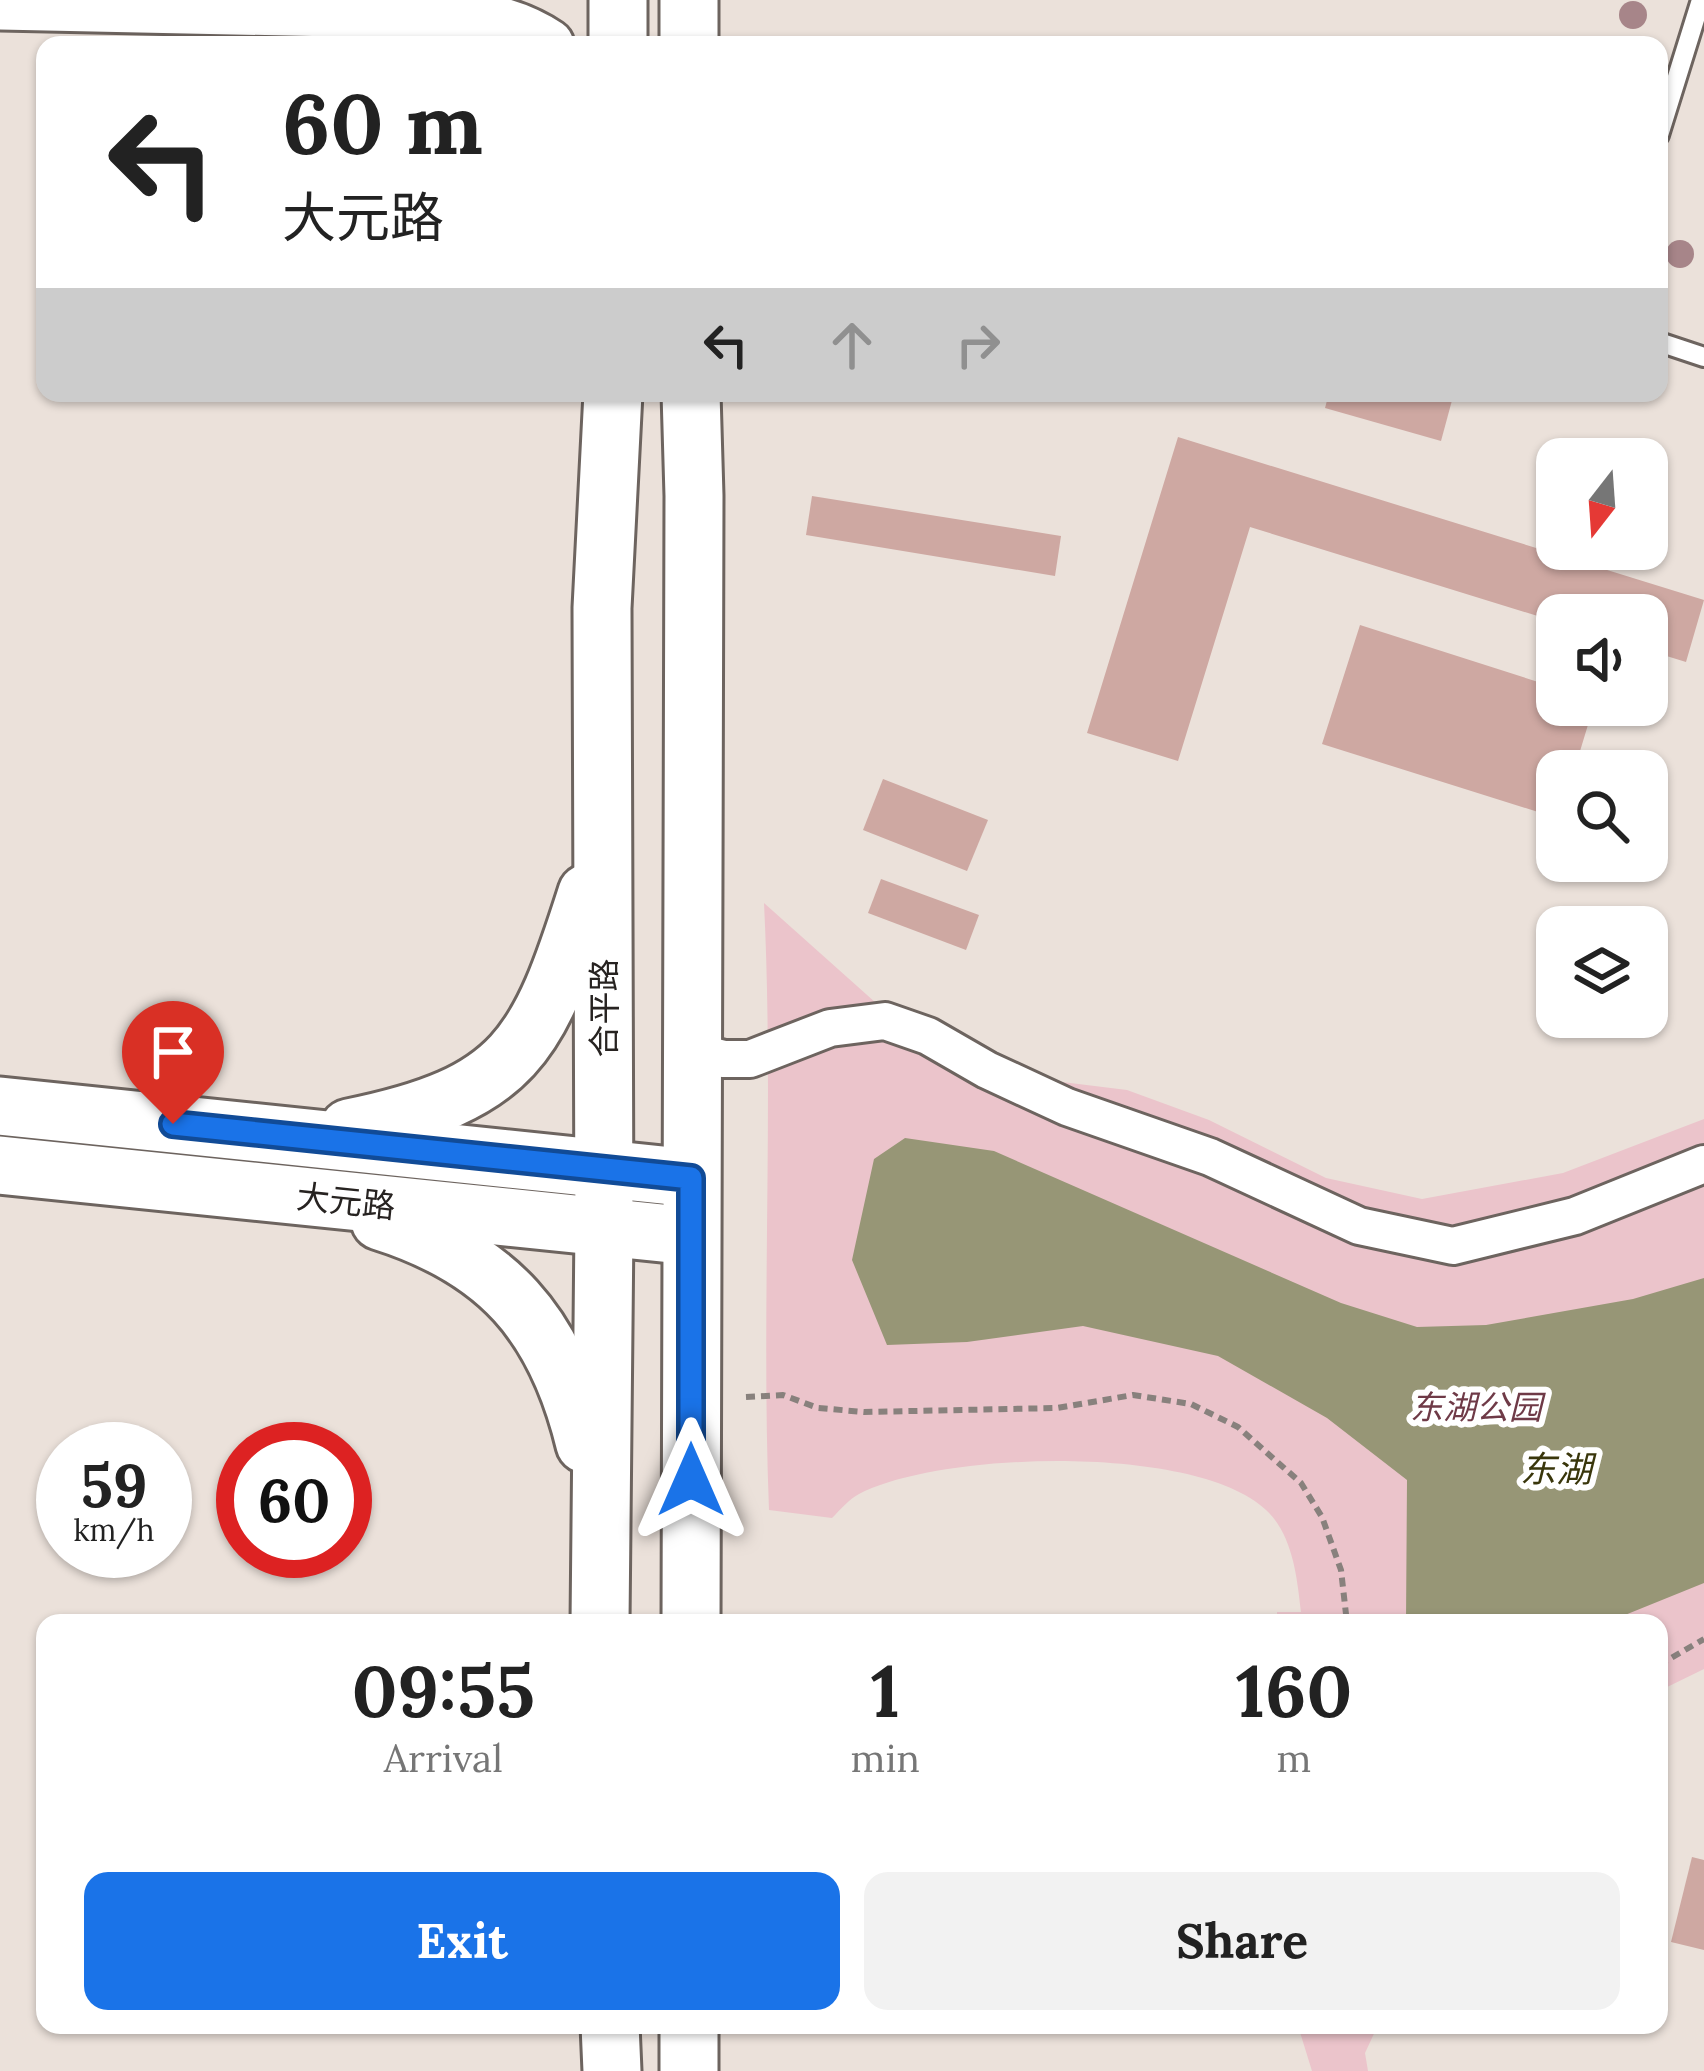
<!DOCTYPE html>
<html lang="en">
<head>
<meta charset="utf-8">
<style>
  body { margin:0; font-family:Lora,"Noto Sans SC",serif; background:#f2f2f2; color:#222; height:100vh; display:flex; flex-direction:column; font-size:45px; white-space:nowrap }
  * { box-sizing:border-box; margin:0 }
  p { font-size:39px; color:#767676 }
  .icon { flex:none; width:66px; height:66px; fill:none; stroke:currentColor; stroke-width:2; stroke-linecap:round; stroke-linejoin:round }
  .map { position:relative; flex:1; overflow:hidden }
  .sheet { position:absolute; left:36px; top:1614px; width:1632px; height:420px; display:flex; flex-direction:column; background:#fff; border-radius:24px; box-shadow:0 3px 9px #0004 }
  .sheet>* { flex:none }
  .banner { position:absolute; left:36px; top:36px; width:1632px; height:366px; border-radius:24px; box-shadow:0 3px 9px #0004; background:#fff; color:#222; overflow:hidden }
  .needle { width:78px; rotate:197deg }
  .controls { position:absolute; left:1536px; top:438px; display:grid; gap:24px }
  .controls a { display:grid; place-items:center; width:132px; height:132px; border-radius:24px; background:#fff; box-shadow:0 3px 9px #0004; font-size:60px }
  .speed { position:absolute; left:36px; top:1422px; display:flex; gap:24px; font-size:60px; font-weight:700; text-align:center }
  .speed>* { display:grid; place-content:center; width:156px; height:156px; border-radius:50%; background:#fff; box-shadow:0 3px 9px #0004; line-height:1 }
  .speed small { font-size:30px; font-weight:400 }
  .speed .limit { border:18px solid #d22; background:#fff; color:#111 }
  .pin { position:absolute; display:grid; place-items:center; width:102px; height:102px; color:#fff; margin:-123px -51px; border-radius:50% 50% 50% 0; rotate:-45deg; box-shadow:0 0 12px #0007 }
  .pin .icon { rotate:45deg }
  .me { position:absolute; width:132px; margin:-66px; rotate:0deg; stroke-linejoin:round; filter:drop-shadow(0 0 9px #0008) }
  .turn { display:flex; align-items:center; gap:42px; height:252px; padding:0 48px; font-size:54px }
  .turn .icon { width:156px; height:156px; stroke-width:2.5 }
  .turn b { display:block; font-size:84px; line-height:102px }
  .lanes { display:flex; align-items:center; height:114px; padding:0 48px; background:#0003; justify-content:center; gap:60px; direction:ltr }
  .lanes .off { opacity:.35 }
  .eta { display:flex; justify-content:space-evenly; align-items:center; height:204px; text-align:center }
  .eta b { font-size:72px; font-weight:700; line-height:84px }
  .primary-button { display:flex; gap:24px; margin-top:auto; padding:24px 48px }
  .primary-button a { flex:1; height:138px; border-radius:24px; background:#1a73e8; color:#fff; font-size:48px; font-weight:700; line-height:138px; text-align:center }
  .primary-button a+a { background:#f2f2f2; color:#222 }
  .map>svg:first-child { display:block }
  .green { fill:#ebc4cb }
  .water { fill:#979676 }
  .building { fill:#cea8a2 }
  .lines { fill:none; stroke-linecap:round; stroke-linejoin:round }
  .lane-casing { stroke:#6d645f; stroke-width:24 }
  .street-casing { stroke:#6d645f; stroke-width:42 }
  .secondary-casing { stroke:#6d645f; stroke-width:57 }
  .primary-casing { stroke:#6d645f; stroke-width:63 }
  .path { stroke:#88817d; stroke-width:6; stroke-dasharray:9 6; stroke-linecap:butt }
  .lane { stroke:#fff; stroke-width:18 }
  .street { stroke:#fff; stroke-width:36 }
  .secondary { stroke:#fff; stroke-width:51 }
  .primary { stroke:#fff; stroke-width:57 }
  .tree { fill:#a78589 }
  .route-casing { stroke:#114b97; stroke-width:30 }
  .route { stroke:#1a73e8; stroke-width:21 }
  .labels { text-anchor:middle; stroke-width:12; stroke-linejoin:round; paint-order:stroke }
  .street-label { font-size:33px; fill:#272321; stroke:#fff }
  .park-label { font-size:33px; font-style:italic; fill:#6f3a47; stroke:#fff }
  .water-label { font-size:36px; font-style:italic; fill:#39360b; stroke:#fff }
</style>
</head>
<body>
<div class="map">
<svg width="1704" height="2071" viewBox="0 0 1704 2071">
  <rect width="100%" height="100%" fill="#ebe1da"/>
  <g class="green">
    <path d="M764,903L876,1003L921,1013L985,1054L1046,1080L1127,1090L1209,1120L1326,1178L1422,1199L1563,1173L1704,1119V1669L1659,1691V1623H1277V1612H1301C1297,1578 1293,1535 1266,1510C1197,1444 941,1451 859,1494C849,1499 840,1510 832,1518L769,1510C761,1308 774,1105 764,903Z"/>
    <path d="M1302,2025H1378L1365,2053L1368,2071H1312L1299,2029Z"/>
  </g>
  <path class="water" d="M905,1138L994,1151L1341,1303L1417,1327L1486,1325L1633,1299L1704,1278V1583L1620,1617L1613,1623H1406L1407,1480L1327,1418L1218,1356L1083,1326L967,1342L887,1345L852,1260L874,1159Z"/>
  <g class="building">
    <path d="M1329,393H1454L1441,441L1325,408Z"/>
    <path d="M1178,437L1704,600L1686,662L1647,650V615H1557V622L1250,527L1178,761L1087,733Z"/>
    <path d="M812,496L1061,536L1055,576L806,535Z"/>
    <path d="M1360,625L1557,688V705H1594L1574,771H1557V818L1322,744Z"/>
    <path d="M883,779L988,820L967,871L863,830Z"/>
    <path d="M881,879L979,915L966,950L868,913Z"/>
    <path d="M1692,1857L1704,1860V1950L1671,1942Z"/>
  </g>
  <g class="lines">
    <g class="lane-casing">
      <g id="lane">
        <path d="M1659,135L1701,0"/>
        <path d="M1659,342L1704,357"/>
      </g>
    </g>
    <g class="street-casing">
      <path id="street" d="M691,1051L724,1059H750L830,1028L885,1021L928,1036L987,1070L1067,1107L1210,1157L1359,1226L1453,1246L1575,1216L1704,1164"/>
    </g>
    <g class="secondary-casing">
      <path id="secondary" d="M0,4L429,13C473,17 511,20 548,45"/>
    </g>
    <g class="primary-casing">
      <g id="primary">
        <path d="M618,45V0"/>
        <path d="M689,45V0"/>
        <path d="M691,393L694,496L691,1623"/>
        <path d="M0,1106L691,1178"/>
        <path d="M349,1128C516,1094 538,1047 587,893"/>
        <path d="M0,1165L691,1236"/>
        <path d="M380,1221C498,1258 556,1324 585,1444"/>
        <path d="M600,1623L604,1227L602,608L613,393"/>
        <path d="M610,2025L612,2071"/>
        <path d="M689,2071V2025"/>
      </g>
    </g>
    <g class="path">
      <path d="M746,1397L783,1395L818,1408L864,1412L1057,1408L1133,1395L1191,1404L1238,1427L1301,1483L1322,1517L1341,1570L1347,1623"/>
      <path d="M1659,1665L1704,1639"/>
    </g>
    <use href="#lane" class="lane"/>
    <use href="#street" class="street"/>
    <use href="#secondary" class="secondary"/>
    <use href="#primary" class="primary"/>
  </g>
  <g class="tree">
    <circle cx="1633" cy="15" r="14"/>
    <circle cx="1680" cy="254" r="14"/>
  </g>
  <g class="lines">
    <g class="route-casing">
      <path id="route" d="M173,1124L691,1178V1480"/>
    </g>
    <use href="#route" class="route"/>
  </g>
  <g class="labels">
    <g class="street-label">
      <text transform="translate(604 1008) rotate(-90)" y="12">合平路</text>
      <text transform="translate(346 1201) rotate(6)" y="12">大元路</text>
    </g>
    <g class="park-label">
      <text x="1476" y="1419">东湖公园</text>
    </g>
    <g class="water-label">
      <text x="1556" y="1482">东湖</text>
    </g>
  </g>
</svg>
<div class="controls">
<a><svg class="needle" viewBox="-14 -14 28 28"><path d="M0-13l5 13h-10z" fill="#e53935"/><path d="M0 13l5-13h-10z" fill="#767676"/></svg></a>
<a><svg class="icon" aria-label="sound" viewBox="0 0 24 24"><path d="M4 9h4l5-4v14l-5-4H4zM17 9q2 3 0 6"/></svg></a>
<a><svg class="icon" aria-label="search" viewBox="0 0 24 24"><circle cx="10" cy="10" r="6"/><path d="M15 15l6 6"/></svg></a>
<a><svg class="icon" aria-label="layers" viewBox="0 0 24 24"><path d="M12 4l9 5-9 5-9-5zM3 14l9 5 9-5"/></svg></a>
</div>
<div class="speed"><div>59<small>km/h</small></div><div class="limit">60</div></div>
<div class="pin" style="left:173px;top:1124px;background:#d93025"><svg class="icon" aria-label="arrive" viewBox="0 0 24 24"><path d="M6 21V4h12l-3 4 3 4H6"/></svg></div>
<svg class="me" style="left:691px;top:1480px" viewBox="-20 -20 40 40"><path d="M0-17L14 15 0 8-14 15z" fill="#1a73e8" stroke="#fff" stroke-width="4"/></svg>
<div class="banner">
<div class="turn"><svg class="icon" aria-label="left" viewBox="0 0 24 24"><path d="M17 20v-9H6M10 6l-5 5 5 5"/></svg><div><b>60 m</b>大元路</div></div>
<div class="lanes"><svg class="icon" aria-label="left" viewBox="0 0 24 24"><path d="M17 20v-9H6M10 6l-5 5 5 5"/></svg><svg class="icon off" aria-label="ahead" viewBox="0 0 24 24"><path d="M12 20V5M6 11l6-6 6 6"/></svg><svg class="icon off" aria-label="right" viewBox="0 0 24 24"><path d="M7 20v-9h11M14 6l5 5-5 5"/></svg></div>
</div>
<section class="sheet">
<div class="eta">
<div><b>09:55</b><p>Arrival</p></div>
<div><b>1</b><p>min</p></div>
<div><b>160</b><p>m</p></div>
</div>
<div class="primary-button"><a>Exit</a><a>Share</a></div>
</section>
</div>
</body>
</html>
